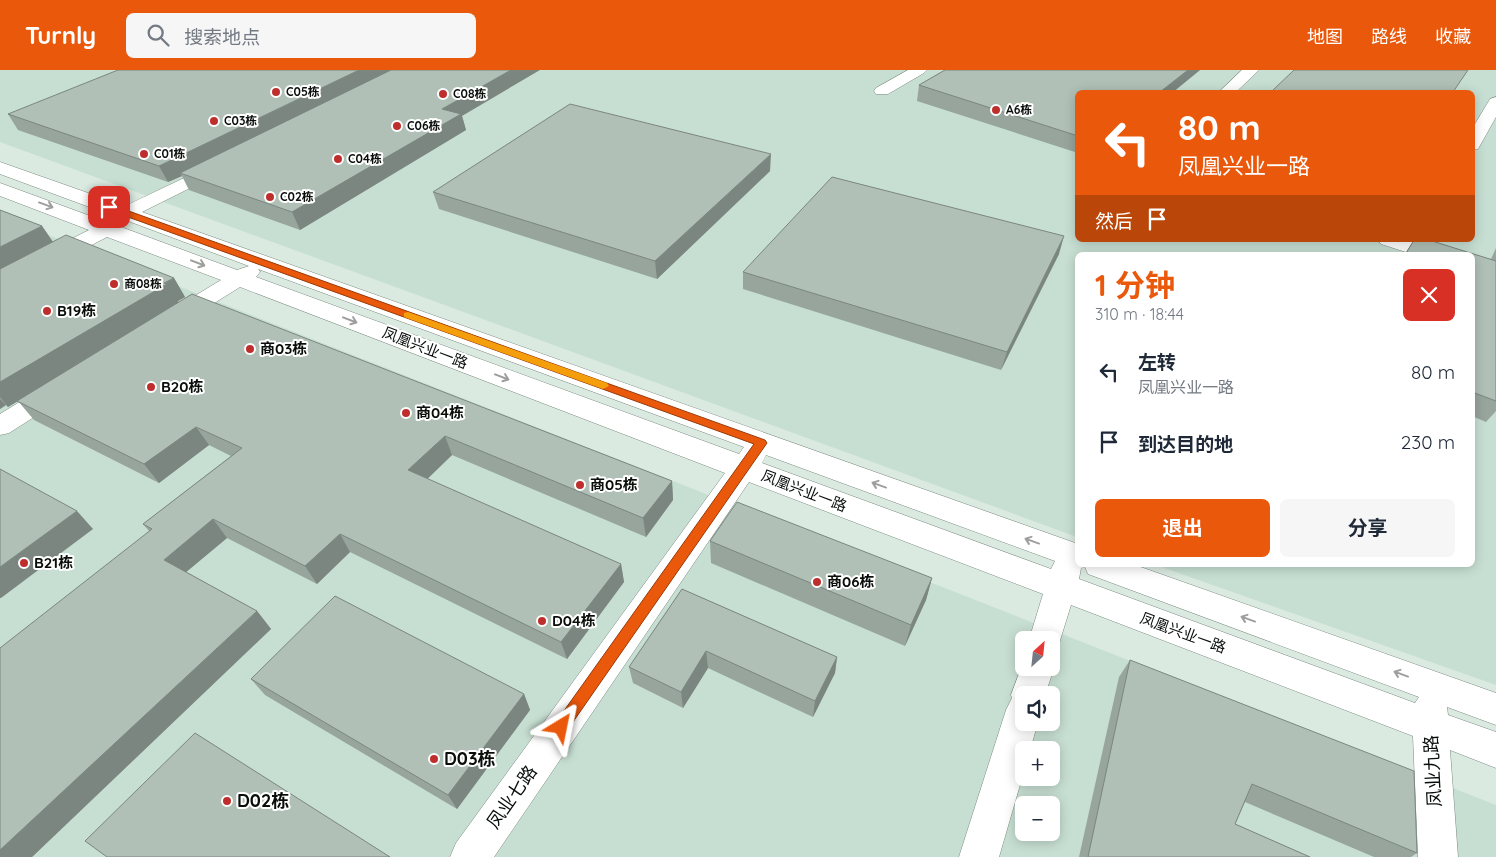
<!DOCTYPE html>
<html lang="zh">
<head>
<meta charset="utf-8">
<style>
  body { margin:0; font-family:Quicksand,"Noto Sans SC",sans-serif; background:#f6f6f7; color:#1f2937; height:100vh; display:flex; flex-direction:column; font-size:19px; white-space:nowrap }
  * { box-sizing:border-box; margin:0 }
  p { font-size:16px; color:#747a83 }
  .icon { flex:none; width:28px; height:28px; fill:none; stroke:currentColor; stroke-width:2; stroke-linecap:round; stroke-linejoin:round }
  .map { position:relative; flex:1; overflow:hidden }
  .panel { position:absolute; left:1075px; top:182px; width:400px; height:315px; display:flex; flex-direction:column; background:#fff; border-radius:8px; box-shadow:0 2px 12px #0003 }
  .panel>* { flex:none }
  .guide { position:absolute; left:1075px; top:20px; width:400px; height:152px; border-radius:8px; box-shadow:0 2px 12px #0003; background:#ea580c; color:#fff; overflow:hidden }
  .needle { width:32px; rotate:27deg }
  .controls { position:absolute; left:1015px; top:561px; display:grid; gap:10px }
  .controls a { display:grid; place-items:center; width:45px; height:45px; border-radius:8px; background:#fff; box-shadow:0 2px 12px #0003; font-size:25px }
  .pin { position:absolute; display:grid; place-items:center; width:42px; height:42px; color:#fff; margin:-21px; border-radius:10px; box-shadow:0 2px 8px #0006 }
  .me { position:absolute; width:55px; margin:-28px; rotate:35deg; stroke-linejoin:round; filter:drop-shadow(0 0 4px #0008) }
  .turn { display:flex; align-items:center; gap:18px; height:105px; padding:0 20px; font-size:22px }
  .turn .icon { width:65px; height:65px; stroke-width:2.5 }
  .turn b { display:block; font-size:35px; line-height:42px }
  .then { display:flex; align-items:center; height:48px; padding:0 20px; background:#0003; gap:10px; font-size:19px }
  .round { display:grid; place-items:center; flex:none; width:52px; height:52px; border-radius:8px; background:#f6f6f7 }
  .headline { display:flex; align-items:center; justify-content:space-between; height:85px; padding:0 20px }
  h1 { font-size:30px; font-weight:700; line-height:38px; color:#ea580c }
  .primary-button { display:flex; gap:10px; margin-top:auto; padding:10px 20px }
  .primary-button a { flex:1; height:58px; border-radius:8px; background:#ea580c; color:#fff; font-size:20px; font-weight:700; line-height:58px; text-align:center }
  .primary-button a+a { background:#f6f6f7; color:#1f2937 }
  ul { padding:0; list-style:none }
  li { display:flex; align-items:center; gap:15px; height:70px; padding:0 20px }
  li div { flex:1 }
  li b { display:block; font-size:19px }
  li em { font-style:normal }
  header { display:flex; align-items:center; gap:30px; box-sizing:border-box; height:70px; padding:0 25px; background:#ea580c; color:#fff }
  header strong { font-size:24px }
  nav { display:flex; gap:28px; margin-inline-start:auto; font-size:18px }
  .search { width:350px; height:45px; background:#f6f6f7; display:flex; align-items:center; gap:12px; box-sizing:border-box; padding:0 18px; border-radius:8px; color:#747a83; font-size:19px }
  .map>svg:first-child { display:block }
  .built { fill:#c7dfd2; fill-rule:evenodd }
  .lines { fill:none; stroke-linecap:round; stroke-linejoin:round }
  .minor-casing { stroke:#7c8b82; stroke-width:1 }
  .minor { fill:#fff; fill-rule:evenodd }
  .wall { fill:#97a59d }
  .shaded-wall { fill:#7b8680 }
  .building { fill:#b0c0b7; stroke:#7b8680 }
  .oneway { stroke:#9d9f9d }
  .route { fill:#ea580c; stroke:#983908 }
  .slow { fill:#f59e0b }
  .poi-dot { fill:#bd2e2d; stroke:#fff; stroke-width:2 }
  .labels { text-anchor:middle; stroke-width:4; stroke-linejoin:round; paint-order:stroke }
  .far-poi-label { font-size:12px; font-weight:bold; fill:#090e0b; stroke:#fff; text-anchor:start }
  .poi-label { font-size:15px; font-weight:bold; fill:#090e0b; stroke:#fff; text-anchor:start }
  .street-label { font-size:15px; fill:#090e0b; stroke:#fff }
  .near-poi-label { font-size:18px; font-weight:bold; fill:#090e0b; stroke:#fff; text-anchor:start }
  .near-street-label { font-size:18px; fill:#090e0b; stroke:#fff }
</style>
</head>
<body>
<header>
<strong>Turnly</strong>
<div class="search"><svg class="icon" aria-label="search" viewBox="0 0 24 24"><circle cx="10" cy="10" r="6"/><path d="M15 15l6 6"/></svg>搜索地点</div>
<nav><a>地图</a><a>路线</a><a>收藏</a></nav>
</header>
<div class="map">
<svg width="1496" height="787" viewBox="0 0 1496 787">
  <rect width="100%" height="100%" fill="#daeae1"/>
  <g class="built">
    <path d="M0,0H1496V615L1156,495H1472V185H1078L1077,467L0,72ZM1078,22H1472V170H1078Z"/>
    <path d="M0,146L1496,735V787H0ZM1024,570H1051V598H1024ZM1024,625H1051V652H1024ZM1024,680H1051V708H1024ZM1024,735H1051V762H1024Z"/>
  </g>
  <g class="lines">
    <g class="minor-casing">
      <g id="minor">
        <path d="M908,0H927L924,3L888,24H876L874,21L876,18Z"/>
        <path d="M1242,0H1259L1236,22H1219Z"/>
        <path d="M1496,27V47L1478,79L1472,80V59L1490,29Z"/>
        <path d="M220,91L226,92L229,96L226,100L142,142L1078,474V495H1135L1496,623V655L1447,637L1448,645L1496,662V698L1450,680L1458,787H1418L1413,666L1071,535L1057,580L1051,582V570H1029L1043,524L749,412L494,787H450L456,773L725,403L240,217L181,254L173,256L165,254L161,249L165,244L221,210L107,167L8,219L0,221V205L89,160L0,126V113L104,151L111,145L0,104V92L125,136ZM128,151L249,196L237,200L121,157ZM258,199L744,377L739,384L256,207L260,202ZM766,385L1055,491L1051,499L762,393ZM1085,497L1088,504L1419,627L1415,633L1079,509L1081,498Z"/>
        <path d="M1378,170H1431L1423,183L1415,185L1381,174Z"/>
        <path d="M58,312L67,314L71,320L67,326L9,363L0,365V344L49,314Z"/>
        <path d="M1024,590V598H1051V592L1054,598L1045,625H1024V652H1038L1030,680H1024V701L999,787H959L1006,640L1012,628L1011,625Z"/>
      </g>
    </g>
    <use href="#minor" class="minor"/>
  </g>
  <g class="wall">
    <path d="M945,0H1200L1173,22H1078V83L917,31L919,15Z"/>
    <path d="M8,44L462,46L466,60L300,160L189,120L182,106L168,112L18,60Z"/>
    <path d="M770,101L657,209L439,139L433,122Z"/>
    <path d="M0,140L42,156L53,172L174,208L185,227L178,231V233L672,411L673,430L646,467L452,385L427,409L621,494L624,512L567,589L350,482L317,514L227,468L186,502L257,541L271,559L32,787H0L149,461L143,454L231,386L209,375L159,413L34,350L18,331L8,337L6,335L0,339Z"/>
    <path d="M1414,170L1491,189L1496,178V341L1486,352L1472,346V185H1404Z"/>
    <path d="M1059,184L1001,300L743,219V202Z"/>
    <path d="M710,471L932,508L926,530L905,576L711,493Z"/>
    <path d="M682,519L837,587L835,603L813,647L708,598L683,638L633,613L629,597Z"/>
    <path d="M1130,590L1417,783L1411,787H1374L1245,732L1235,754L1310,787H1079L1119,607Z"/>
    <path d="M251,609L524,624L530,640L457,739L265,625Z"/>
  </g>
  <g class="shaded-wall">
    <path d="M359,0H395L180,103L182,106L168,112L159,96Z"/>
    <path d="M511,0H540L462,46L466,60L300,160L292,142L442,39Z"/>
    <path d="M1188,0H1200L1173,22H1160Z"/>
    <path d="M771,84L770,101L657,209L655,191Z"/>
    <path d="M42,156L55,175L0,203V177Z"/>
    <path d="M1064,166L1059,184L1001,300L1007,282Z"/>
    <path d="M174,208L185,227L178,231L179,233L8,337L0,327V312Z"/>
    <path d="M0,329L6,335L0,339Z"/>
    <path d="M196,357L209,375L159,413L144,394Z"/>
    <path d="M445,366L452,385L417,419L408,400Z"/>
    <path d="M672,411L673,430L646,467L643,448Z"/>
    <path d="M77,441L93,459L1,528H0V497Z"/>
    <path d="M213,449L227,468L179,508L164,490Z"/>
    <path d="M340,464L350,482L317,514L305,496Z"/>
    <path d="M621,494L624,512L567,589L561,572Z"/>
    <path d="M932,508L926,530L905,576L911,555Z"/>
    <path d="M257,541L271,559L32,787H0V780Z"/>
    <path d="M706,581L708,598L683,638L681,622Z"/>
    <path d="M837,587L835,603L813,647L815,631Z"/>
    <path d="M524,624L530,640L457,739L448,725Z"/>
  </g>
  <g class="building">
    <path d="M118,0H359L159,96L8,44Z"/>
    <path d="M391,0H511L442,39L461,44L292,142L180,103Z"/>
    <path d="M945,0H1188L1160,22H1078V66L919,15Z"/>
    <path d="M1294,0H1468L1453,22H1271Z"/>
    <path d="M570,34L771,84L655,191L433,122Z"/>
    <path d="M832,107L1064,166L1007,282L743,202Z"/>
    <path d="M0,140L42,156L0,177Z"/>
    <path d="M66,165L174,208L164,213L167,214L0,312V199Z"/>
    <path d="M1414,170H1429L1496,191V331L1472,322V185H1405Z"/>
    <path d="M192,224L672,411L643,448L445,366L408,400L621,494L561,572L340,464L305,496L213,449L164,490L257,541L0,780V578L152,459L143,454L242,378L196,357L144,394L17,331Z"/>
    <path d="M0,399L77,441L0,497Z"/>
    <path d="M737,432L932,508L911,555L710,471Z"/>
    <path d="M682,519L837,587L815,631L706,581L681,622L629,597Z"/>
    <path d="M335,526L524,624L448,725L251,609Z"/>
    <path d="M1130,590L1414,701L1417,783L1252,714L1235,754L1310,787H1088Z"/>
    <path d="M195,663L390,787H107L85,771Z"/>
  </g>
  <defs><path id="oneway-shaft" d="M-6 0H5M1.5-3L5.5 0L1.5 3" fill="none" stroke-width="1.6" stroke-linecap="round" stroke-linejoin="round" transform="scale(1.25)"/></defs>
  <g class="oneway">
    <use href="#oneway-shaft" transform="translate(46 135) rotate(20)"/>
    <use href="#oneway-shaft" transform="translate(198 193) rotate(21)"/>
    <use href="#oneway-shaft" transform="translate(350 250) rotate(21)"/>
    <use href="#oneway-shaft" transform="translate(502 307) rotate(21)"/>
    <use href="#oneway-shaft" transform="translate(879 415) rotate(-160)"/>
    <use href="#oneway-shaft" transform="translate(1032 471) rotate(-160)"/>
    <use href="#oneway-shaft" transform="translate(1248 549) rotate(-160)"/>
    <use href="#oneway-shaft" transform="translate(1401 604) rotate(-160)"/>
  </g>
  <path class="route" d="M106,135H112L765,370L767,373L566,662L561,664L556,662L554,657L556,652L754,374L106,139Z"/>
  <path class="slow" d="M408,242L607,313L609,316L603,319L600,318L404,247V243Z"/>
  <g class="poi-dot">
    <circle cx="276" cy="22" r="5"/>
    <circle cx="443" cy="24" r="5"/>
    <circle cx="996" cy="40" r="5"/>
    <circle cx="214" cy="51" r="5"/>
    <circle cx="397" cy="56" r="5"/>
    <circle cx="144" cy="84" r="5"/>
    <circle cx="338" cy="89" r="5"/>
    <circle cx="270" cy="127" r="5"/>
    <circle cx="114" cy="214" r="5"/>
    <circle cx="47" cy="241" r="5"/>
    <circle cx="250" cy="279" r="5"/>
    <circle cx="151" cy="317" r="5"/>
    <circle cx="406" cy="343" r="5"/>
    <circle cx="580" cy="415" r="5"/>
    <circle cx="24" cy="493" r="5"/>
    <circle cx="817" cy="512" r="5"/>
    <circle cx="542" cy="551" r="5"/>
    <circle cx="434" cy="689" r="5"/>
    <circle cx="227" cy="731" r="5"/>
  </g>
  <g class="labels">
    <g class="far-poi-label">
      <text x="286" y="26">C05栋</text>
      <text x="453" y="28">C08栋</text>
      <text x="1006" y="44">A6栋</text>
      <text x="224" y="55">C03栋</text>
      <text x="407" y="60">C06栋</text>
      <text x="154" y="88">C01栋</text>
      <text x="348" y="93">C04栋</text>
      <text x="280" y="131">C02栋</text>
      <text x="124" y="218">商08栋</text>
    </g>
    <g class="poi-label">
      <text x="57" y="246">B19栋</text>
      <text x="260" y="284">商03栋</text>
      <text x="161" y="322">B20栋</text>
      <text x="416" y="348">商04栋</text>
      <text x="590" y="420">商05栋</text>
      <text x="34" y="498">B21栋</text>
      <text x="827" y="517">商06栋</text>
      <text x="552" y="556">D04栋</text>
    </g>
    <g class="street-label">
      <text transform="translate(425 278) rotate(21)" y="5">凤凰兴业一路</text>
      <text transform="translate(804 421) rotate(21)" y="5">凤凰兴业一路</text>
      <text transform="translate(1183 563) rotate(20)" y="5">凤凰兴业一路</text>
    </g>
    <g class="near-poi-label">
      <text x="444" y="695">D03栋</text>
      <text x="237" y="737">D02栋</text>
    </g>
    <g class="near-street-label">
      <text transform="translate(1433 701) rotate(-93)" y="6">凤业九路</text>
      <text transform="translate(512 727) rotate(-55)" y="6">凤业七路</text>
    </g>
  </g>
</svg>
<div class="controls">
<a><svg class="needle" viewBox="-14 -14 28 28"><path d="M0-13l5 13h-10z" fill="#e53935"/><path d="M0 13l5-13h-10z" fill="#747a83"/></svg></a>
<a><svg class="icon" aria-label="sound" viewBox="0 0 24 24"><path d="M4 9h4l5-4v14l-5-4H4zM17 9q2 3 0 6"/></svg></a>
<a>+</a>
<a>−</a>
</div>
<div class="pin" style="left:109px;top:137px;background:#d93025"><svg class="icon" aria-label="arrive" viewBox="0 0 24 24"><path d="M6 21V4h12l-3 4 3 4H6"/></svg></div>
<svg class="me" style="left:561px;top:657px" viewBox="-20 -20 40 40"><path d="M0-17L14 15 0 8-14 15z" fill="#ea580c" stroke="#fff" stroke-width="4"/></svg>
<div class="guide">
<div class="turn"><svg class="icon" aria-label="left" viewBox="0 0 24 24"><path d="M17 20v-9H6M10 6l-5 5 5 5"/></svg><div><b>80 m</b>凤凰兴业一路</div></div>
<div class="then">然后<svg class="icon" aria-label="arrive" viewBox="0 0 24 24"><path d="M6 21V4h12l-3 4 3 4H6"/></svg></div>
</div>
<section class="panel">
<div class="headline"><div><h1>1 分钟</h1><p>310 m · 18:44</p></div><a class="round" style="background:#d93025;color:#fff"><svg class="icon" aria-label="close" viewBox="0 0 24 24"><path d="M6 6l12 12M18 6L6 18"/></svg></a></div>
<ul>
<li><svg class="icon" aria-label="left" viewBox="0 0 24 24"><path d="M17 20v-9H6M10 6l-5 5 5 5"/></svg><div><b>左转</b><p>凤凰兴业一路</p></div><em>80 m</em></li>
<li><svg class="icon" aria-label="arrive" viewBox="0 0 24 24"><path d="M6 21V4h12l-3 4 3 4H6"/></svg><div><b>到达目的地</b></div><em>230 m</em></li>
</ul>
<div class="primary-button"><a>退出</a><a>分享</a></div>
</section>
</div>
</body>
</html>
